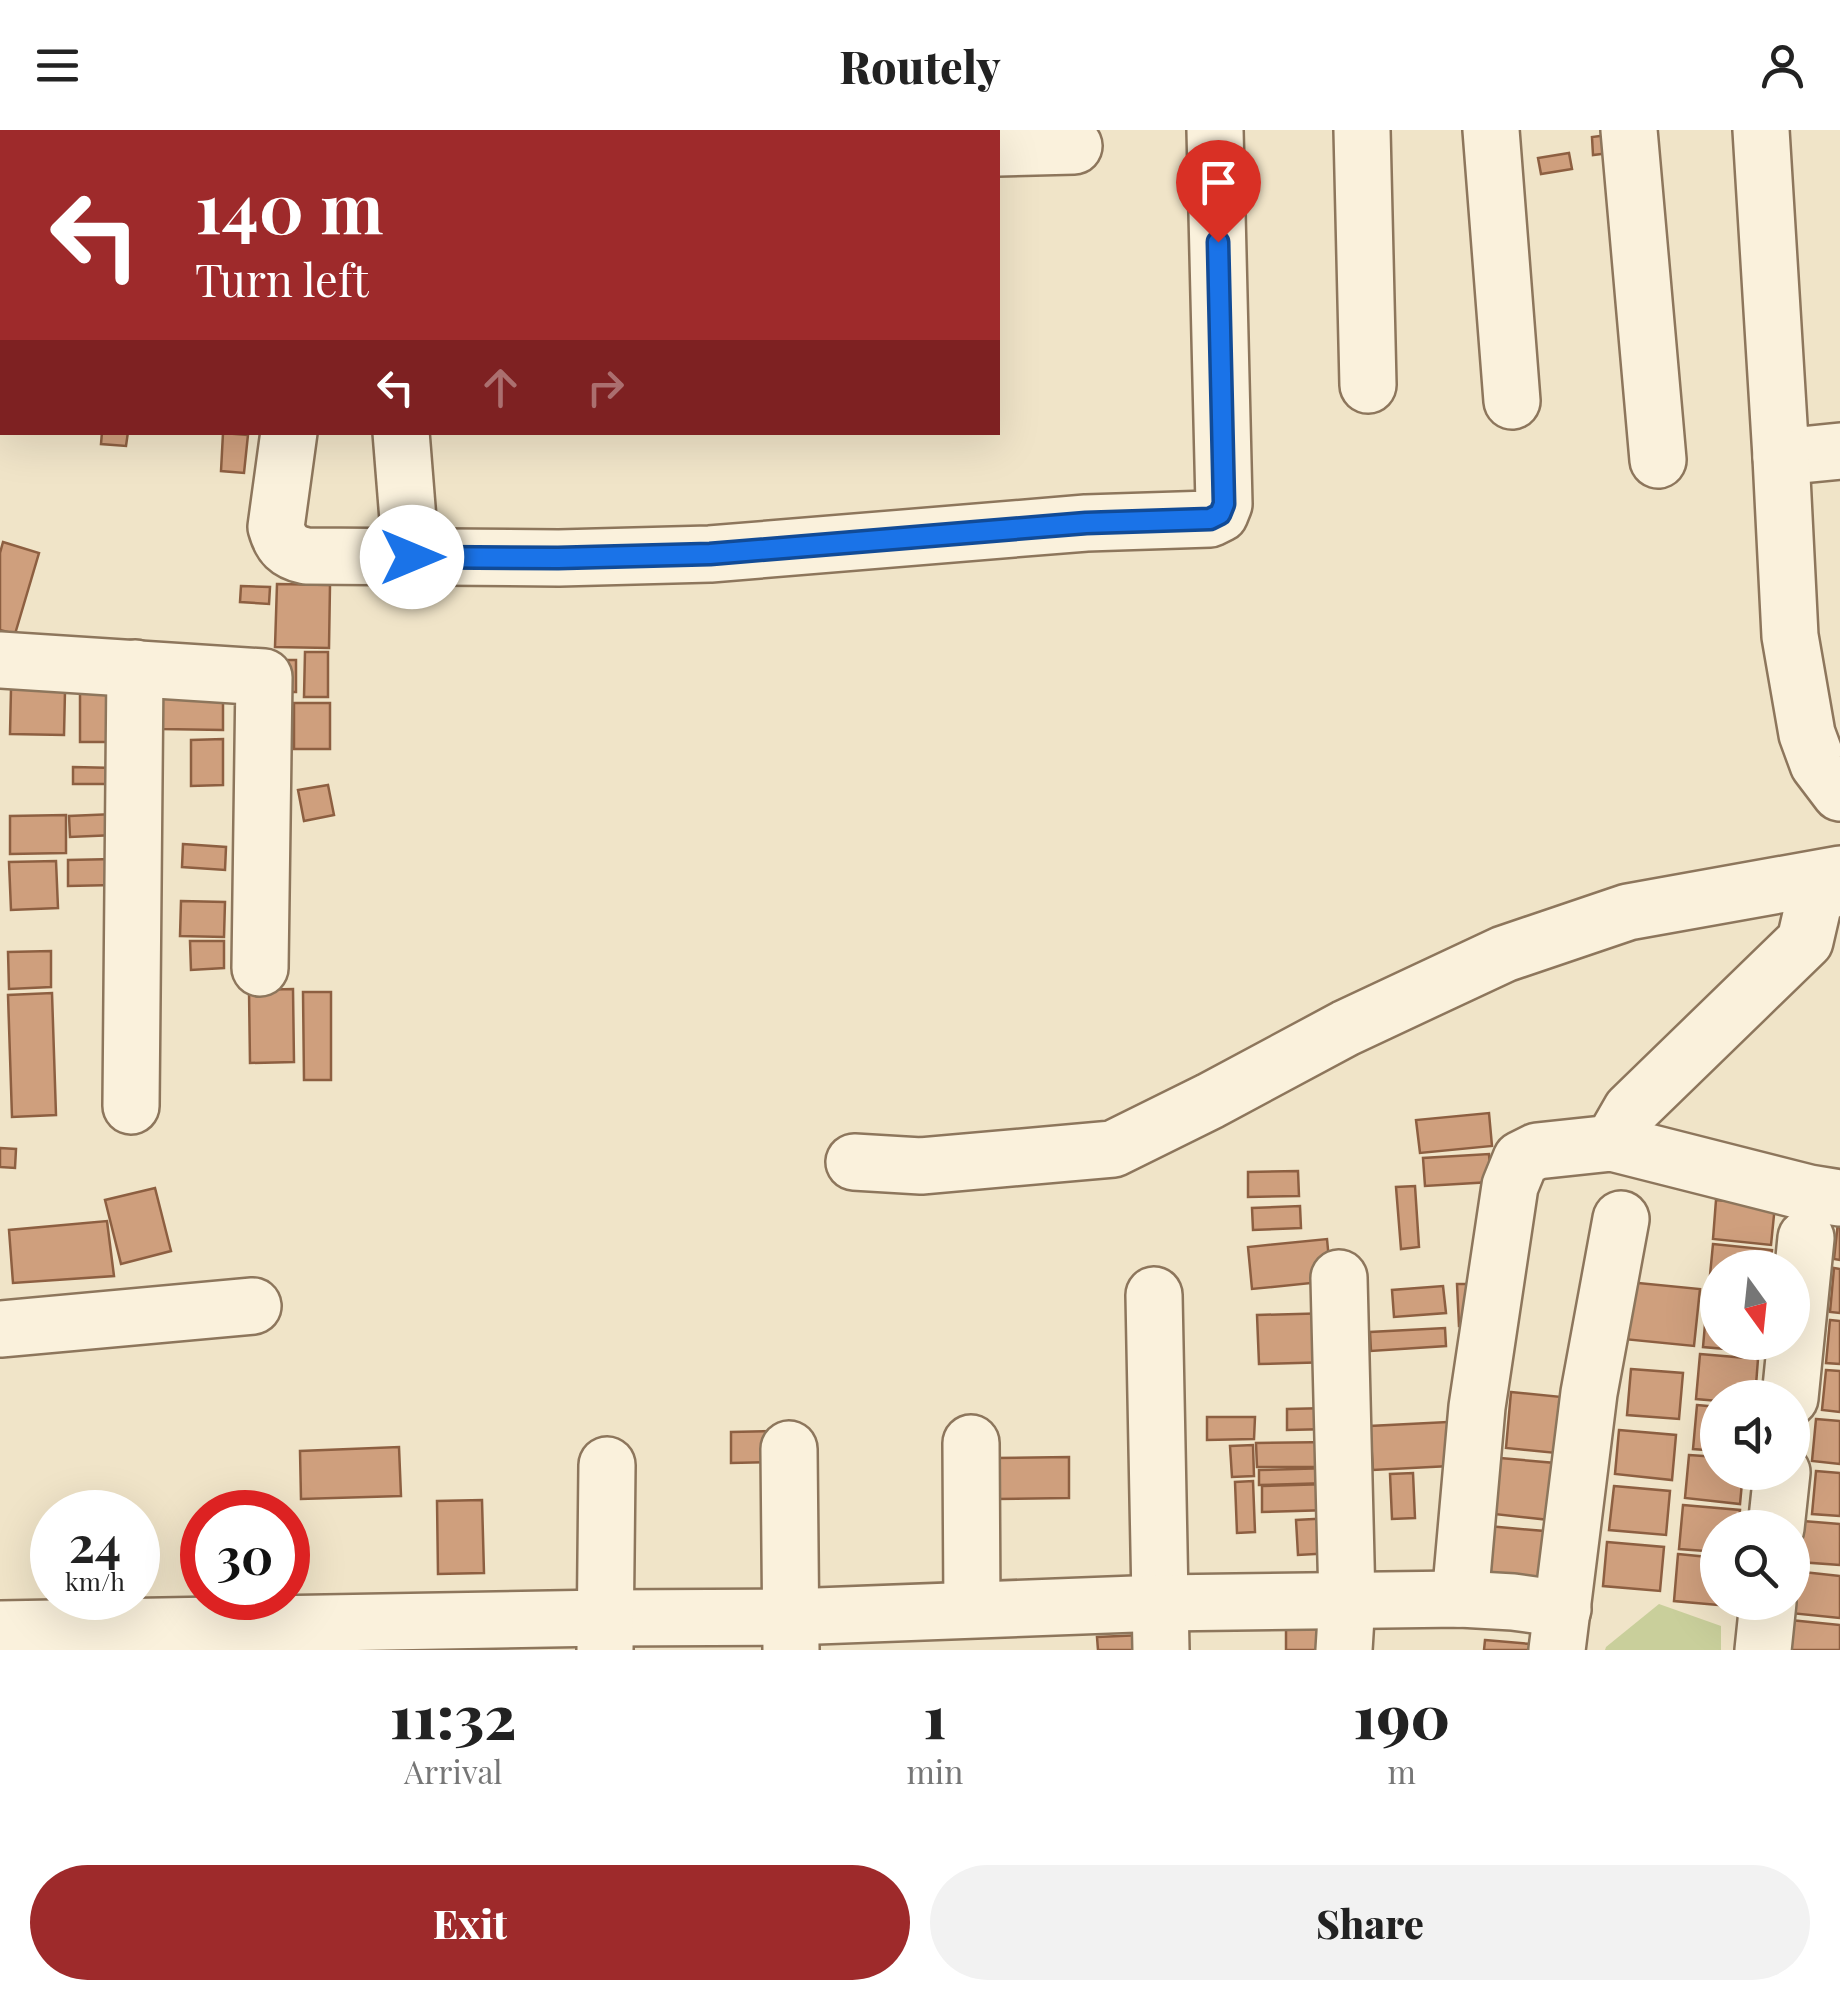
<!DOCTYPE html>
<html lang="en">
<head>
<meta charset="utf-8">
<style>
  body { margin:0; font-family:"Playfair Display",serif; background:#f2f2f2; color:#222; height:100vh; display:flex; flex-direction:column; font-size:38px; white-space:nowrap }
  * { box-sizing:border-box; margin:0 }
  p { font-size:32px; color:#767676 }
  .icon { flex:none; width:55px; height:55px; fill:none; stroke:currentColor; stroke-width:2; stroke-linecap:round; stroke-linejoin:round }
  .map { position:relative; height:1520px; overflow:hidden }
  .panel { display:flex; flex-direction:column; background:#fff; flex:1 }
  .panel>* { flex:none }
  .hud { position:absolute; left:0px; top:0px; width:1000px; height:305px; box-shadow:0 10px 40px #0002; background:#9e2a2b; color:#fff; overflow:hidden }
  .needle { width:65px; rotate:165deg }
  .fabs { position:absolute; left:1700px; top:1120px; display:grid; gap:20px }
  .fabs a { display:grid; place-items:center; width:110px; height:110px; border-radius:50%; background:#fff; box-shadow:0 10px 40px #0002; font-size:50px }
  .speed { position:absolute; left:30px; top:1360px; display:flex; gap:20px; font-size:50px; font-weight:700; text-align:center }
  .speed>* { display:grid; place-content:center; width:130px; height:130px; border-radius:50%; background:#fff; box-shadow:0 10px 40px #0002; line-height:1 }
  .speed small { font-size:25px; font-weight:400 }
  .speed .limit { border:15px solid #d22; background:#fff; color:#111 }
  .pin { position:absolute; display:grid; place-items:center; width:85px; height:85px; color:#fff; margin:-102px -42px; border-radius:50% 50% 50% 0; rotate:-45deg; box-shadow:0 0 10px #0007 }
  .pin .icon { rotate:45deg }
  .me { position:absolute; width:110px; margin:-55px; rotate:90deg; stroke-linejoin:round; filter:drop-shadow(0 0 8px #0008) }
  .turn { display:flex; align-items:center; gap:35px; height:210px; padding:0 30px; font-size:45px }
  .turn .icon { width:130px; height:130px; stroke-width:2.5 }
  .turn b { display:block; font-size:70px; line-height:85px }
  .lanes { display:flex; align-items:center; height:95px; padding:0 30px; background:#0003; justify-content:center; gap:50px; direction:ltr }
  .lanes .off { opacity:.35 }
  .eta { display:flex; justify-content:space-evenly; align-items:center; height:170px; text-align:center }
  .eta b { font-size:60px; font-weight:800; line-height:70px }
  .primary-button { display:flex; gap:20px; margin-top:auto; padding:20px 30px }
  .primary-button a { flex:1; height:115px; border-radius:60px; background:#9e2a2b; color:#fff; font-size:40px; font-weight:800; line-height:115px; text-align:center }
  .primary-button a+a { background:#f2f2f2; color:#222 }
  header { display:flex; justify-content:space-between; align-items:center; height:130px; padding:0 30px; background:#fff; font-size:45px; font-weight:800 }
  .map>svg:first-child { display:block }
  .green { fill:#c9cf9b }
  .building { fill:#cf9f7d; stroke:#8d5f41; stroke-width:2.5 }
  .lines { fill:none; stroke-linecap:round; stroke-linejoin:round }
  .minor-casing { stroke:#8d765c; stroke-width:60 }
  .minor { stroke:#faf1dc; stroke-width:55 }
  .route-casing { stroke:#114b97; stroke-width:25 }
  .route { stroke:#1a73e8; stroke-width:18 }
</style>
</head>
<body>
<header><svg class="icon" aria-label="menu" viewBox="0 0 24 24"><path d="M4 6h16M4 12h16M4 18h16"/></svg>Routely<svg class="icon" aria-label="person" viewBox="0 0 24 24"><circle cx="12" cy="8" r="4"/><path d="M4 21q1-7 8-7t8 7"/></svg></header>
<div class="map">
<svg width="1840" height="1520" viewBox="0 0 1840 1520">
  <rect width="100%" height="100%" fill="#f0e4c8"/>
  <path class="green" d="M1659,1474L1721,1496V1520H1605L1606,1517Z"/>
  <g class="building">
    <path d="M1616,4L1618,22L1593,25L1592,7Z"/>
    <path d="M1569,23L1572,39L1541,44L1538,28Z"/>
    <path d="M102,302H128L126,316L101,314Z"/>
    <path d="M223,303L248,305L244,343L221,341Z"/>
    <path d="M3,412L39,423L15,504L0,500V423Z"/>
    <path d="M277,454L330,455L329,518L275,517Z"/>
    <path d="M241,456L270,457L269,474L240,472Z"/>
    <path d="M305,522H328V567H304Z"/>
    <rect x="270" y="530" width="26" height="32"/>
    <path d="M80,558H116L115,612H80Z"/>
    <path d="M11,559L65,561L64,605L10,604Z"/>
    <path d="M162,559L223,560V600L161,599Z"/>
    <rect x="294" y="573" width="36" height="46"/>
    <path d="M223,609V655L191,656V610Z"/>
    <path d="M73,637L116,638V654H73Z"/>
    <path d="M328,655L334,685L304,691L298,660Z"/>
    <path d="M114,684L115,705L70,707L69,686Z"/>
    <path d="M66,685V723L10,724V686Z"/>
    <path d="M183,714L226,717L225,740L182,737Z"/>
    <path d="M114,729V755L68,756V730Z"/>
    <path d="M56,731L58,778L11,780L9,732Z"/>
    <path d="M181,771L225,772L224,807L180,806Z"/>
    <path d="M190,811H224V838L191,840Z"/>
    <path d="M51,821V857L9,859L8,822Z"/>
    <path d="M293,859L294,932L250,933L249,860Z"/>
    <path d="M303,862H331V950H304Z"/>
    <path d="M52,863L56,985L12,987L8,865Z"/>
    <path d="M1489,983L1492,1016L1420,1023L1416,990Z"/>
    <path d="M0,1018L16,1019L15,1038L0,1037Z"/>
    <path d="M1489,1024L1491,1052L1425,1056L1423,1028Z"/>
    <path d="M1298,1041L1299,1066L1248,1067V1042Z"/>
    <path d="M1415,1056L1419,1117L1401,1119L1396,1057Z"/>
    <path d="M155,1058L171,1121L121,1134L105,1070Z"/>
    <path d="M1716,1070L1775,1075L1771,1115L1713,1109Z"/>
    <path d="M1300,1076L1301,1098L1253,1100L1252,1078Z"/>
    <path d="M1839,1083H1840V1130L1834,1129Z"/>
    <path d="M107,1091L114,1146L13,1153L9,1100Z"/>
    <path d="M1327,1109L1331,1151L1252,1159L1248,1117Z"/>
    <path d="M1713,1114L1772,1120L1770,1138H1718V1167L1708,1166Z"/>
    <path d="M1834,1138L1840,1139V1183L1830,1182Z"/>
    <path d="M1628,1152L1700,1159L1694,1216L1623,1209Z"/>
    <path d="M1457,1154H1477L1478,1195L1459,1196Z"/>
    <path d="M1443,1156L1446,1183L1394,1187L1392,1160Z"/>
    <path d="M1707,1171L1718,1172V1212H1761L1760,1222L1703,1217Z"/>
    <path d="M1332,1183L1333,1232L1259,1234L1257,1185Z"/>
    <path d="M1830,1190L1840,1191V1234L1826,1233Z"/>
    <path d="M1445,1198L1446,1216L1371,1221L1370,1202Z"/>
    <path d="M1700,1224L1758,1229L1755,1268H1718V1271L1696,1269Z"/>
    <path d="M1631,1239L1683,1243L1679,1289L1627,1285Z"/>
    <path d="M1826,1240L1840,1241V1282L1822,1280Z"/>
    <path d="M1511,1262L1562,1267L1556,1323L1506,1318Z"/>
    <path d="M1697,1275L1718,1277V1321L1693,1319Z"/>
    <path d="M1328,1278L1329,1299L1287,1300V1279Z"/>
    <path d="M1207,1287H1255L1254,1309L1207,1310Z"/>
    <path d="M1816,1289L1840,1291V1334L1812,1331Z"/>
    <path d="M1467,1291L1469,1335L1373,1340L1370,1296Z"/>
    <path d="M1619,1300L1676,1305L1672,1350L1615,1344Z"/>
    <path d="M774,1301L775,1332L731,1333V1302Z"/>
    <path d="M1332,1312L1331,1337H1257L1256,1313Z"/>
    <path d="M1253,1315L1254,1346L1232,1347L1230,1316Z"/>
    <path d="M399,1317L401,1366L301,1369L300,1321Z"/>
    <path d="M1689,1325L1718,1327V1342H1743L1740,1374L1685,1368Z"/>
    <path d="M1069,1327V1368L996,1369L995,1328Z"/>
    <path d="M1500,1328L1555,1333L1550,1390L1494,1384Z"/>
    <path d="M1330,1338V1353L1259,1355V1340Z"/>
    <path d="M1816,1341L1840,1343V1386L1812,1384Z"/>
    <path d="M1413,1343L1415,1388L1392,1389L1390,1344Z"/>
    <path d="M1253,1351L1255,1402L1237,1403L1235,1352Z"/>
    <path d="M1329,1354L1330,1380L1262,1382V1356Z"/>
    <path d="M1614,1356L1670,1361L1666,1405L1609,1400Z"/>
    <path d="M482,1370L484,1443L438,1444L437,1371Z"/>
    <path d="M1683,1375L1740,1380L1738,1398H1718V1422L1679,1419Z"/>
    <path d="M1332,1388L1333,1423L1298,1425L1296,1390Z"/>
    <path d="M1803,1391L1840,1394V1435L1799,1432Z"/>
    <path d="M1488,1396L1544,1401L1540,1452L1484,1448Z"/>
    <path d="M1607,1412L1664,1417L1660,1461L1603,1456Z"/>
    <path d="M1678,1424L1718,1428V1472H1730L1729,1476L1674,1471Z"/>
    <path d="M1794,1441L1840,1446V1488L1790,1483Z"/>
    <path d="M1790,1490L1840,1495V1520H1788Z"/>
    <rect x="1286" y="1498" width="49" height="22"/>
    <path d="M1143,1505L1144,1520H1098L1097,1507Z"/>
    <path d="M1485,1510L1531,1514V1520H1484Z"/>
  </g>
  <g class="lines">
    <g class="minor-casing">
      <g id="minor">
        <path d="M380,0V2"/>
        <path d="M1362,0L1368,255"/>
        <path d="M1491,0L1512,271"/>
        <path d="M1629,0L1658,330"/>
        <path d="M1761,0L1781,327L1840,321"/>
        <path d="M154,2L155,0"/>
        <path d="M265,2V0"/>
        <path d="M998,18L1074,16"/>
        <path d="M0,118H2"/>
        <path d="M289,302L276,397C281,415 288,422 306,426L559,428L710,424L1086,393L1210,389L1220,384L1224,374L1215,0"/>
        <path d="M401,302L411,427"/>
        <path d="M1781,327L1790,506L1807,604L1818,634L1840,663"/>
        <path d="M0,530L264,547L260,838"/>
        <path d="M131,976L135,538"/>
        <path d="M1612,1013L1631,980L1805,811L1814,772L1840,749"/>
        <path d="M854,1032L921,1036L1113,1019L1210,971L1346,898L1504,824L1628,782L1840,744"/>
        <path d="M1339,1148L1347,1471L1344,1520"/>
        <path d="M1154,1165L1161,1520"/>
        <path d="M0,1199L253,1176"/>
        <path d="M1790,1268L1806,1108"/>
        <path d="M971,1313L972,1479"/>
        <path d="M789,1319L791,1520"/>
        <path d="M1776,1398L1782,1342"/>
        <path d="M1460,1469L1477,1277L1510,1056L1521,1029L1537,1021L1612,1013L1809,1063L1840,1068"/>
        <path d="M0,1499L604,1488L790,1487L1161,1473L1460,1469L1513,1472L1563,1479"/>
        <path d="M605,1520L607,1335"/>
        <path d="M1557,1520L1589,1263L1621,1089"/>
        <path d="M1763,1520L1768,1472"/>
      </g>
    </g>
    <use href="#minor" class="minor"/>
  </g>
  <g class="lines">
    <g class="route-casing">
      <path id="route" d="M412,427L558,428L710,424L1086,393L1210,389L1220,384L1224,374L1218,112"/>
    </g>
    <use href="#route" class="route"/>
  </g>
</svg>
<div class="fabs">
<a><svg class="needle" viewBox="-14 -14 28 28"><path d="M0-13l5 13h-10z" fill="#e53935"/><path d="M0 13l5-13h-10z" fill="#767676"/></svg></a>
<a><svg class="icon" aria-label="sound" viewBox="0 0 24 24"><path d="M4 9h4l5-4v14l-5-4H4zM17 9q2 3 0 6"/></svg></a>
<a><svg class="icon" aria-label="search" viewBox="0 0 24 24"><circle cx="10" cy="10" r="6"/><path d="M15 15l6 6"/></svg></a>
</div>
<div class="speed"><div>24<small>km/h</small></div><div class="limit">30</div></div>
<div class="pin" style="left:1218px;top:112px;background:#d93025"><svg class="icon" aria-label="arrive" viewBox="0 0 24 24"><path d="M6 21V4h12l-3 4 3 4H6"/></svg></div>
<svg class="me" style="left:412px;top:427px" viewBox="-20 -20 40 40"><circle r="19" fill="#fff"/><path d="M0-13L10 11 0 6-10 11z" fill="#1a73e8"/></svg>
<div class="hud">
<div class="turn"><svg class="icon" aria-label="left" viewBox="0 0 24 24"><path d="M17 20v-9H6M10 6l-5 5 5 5"/></svg><div><b>140 m</b>Turn left</div></div>
<div class="lanes"><svg class="icon" aria-label="left" viewBox="0 0 24 24"><path d="M17 20v-9H6M10 6l-5 5 5 5"/></svg><svg class="icon off" aria-label="ahead" viewBox="0 0 24 24"><path d="M12 20V5M6 11l6-6 6 6"/></svg><svg class="icon off" aria-label="right" viewBox="0 0 24 24"><path d="M7 20v-9h11M14 6l5 5-5 5"/></svg></div>
</div>
</div>
<section class="panel">
<div class="eta">
<div><b>11:32</b><p>Arrival</p></div>
<div><b>1</b><p>min</p></div>
<div><b>190</b><p>m</p></div>
</div>
<div class="primary-button"><a>Exit</a><a>Share</a></div>
</section>
</body>
</html>
